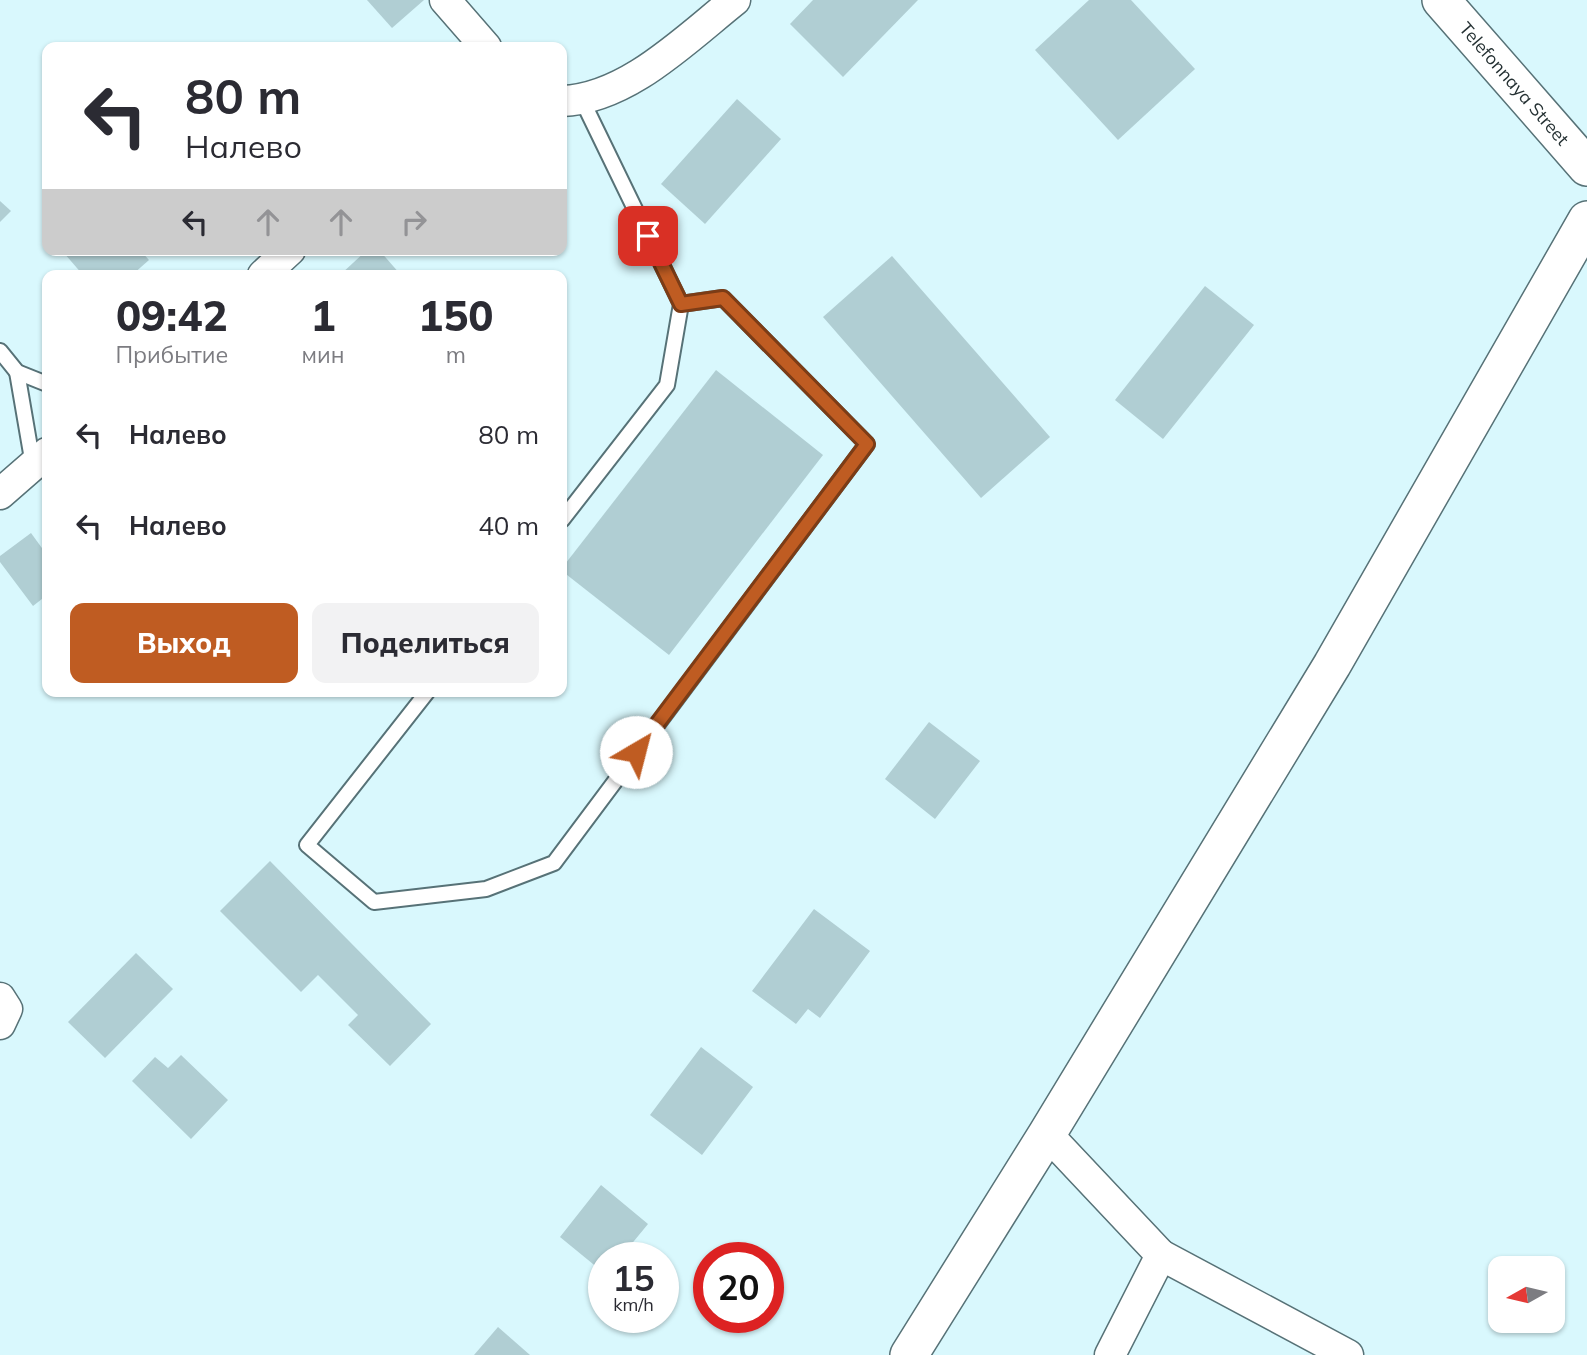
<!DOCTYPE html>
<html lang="ru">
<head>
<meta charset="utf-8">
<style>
  body { margin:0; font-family:Mulish,sans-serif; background:#f2f2f3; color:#2b2b33; height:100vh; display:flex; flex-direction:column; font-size:26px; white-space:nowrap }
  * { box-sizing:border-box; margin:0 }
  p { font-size:23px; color:#7c7c81 }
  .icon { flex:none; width:38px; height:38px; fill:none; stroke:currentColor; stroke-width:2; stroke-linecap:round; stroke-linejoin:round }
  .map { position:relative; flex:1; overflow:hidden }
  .side { position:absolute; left:42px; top:270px; width:525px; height:427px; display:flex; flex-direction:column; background:#fff; border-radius:14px; box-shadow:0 2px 5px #0004 }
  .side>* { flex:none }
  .top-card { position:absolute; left:42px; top:42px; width:525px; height:214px; border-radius:14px; box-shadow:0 2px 5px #0004; background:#fff; color:#2b2b33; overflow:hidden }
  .needle { width:46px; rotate:262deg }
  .fabs { position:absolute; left:1488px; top:1256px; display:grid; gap:14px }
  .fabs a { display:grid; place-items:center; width:77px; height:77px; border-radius:14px; background:#fff; box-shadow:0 2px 5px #0004; font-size:35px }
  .speed { position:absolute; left:588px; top:1242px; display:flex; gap:14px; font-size:35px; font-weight:700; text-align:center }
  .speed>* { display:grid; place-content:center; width:91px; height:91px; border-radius:50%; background:#fff; box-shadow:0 2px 5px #0004; line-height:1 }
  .speed small { font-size:18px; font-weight:400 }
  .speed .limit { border:10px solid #d22; background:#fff; color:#111 }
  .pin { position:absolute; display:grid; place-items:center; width:60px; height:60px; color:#fff; margin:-30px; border-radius:14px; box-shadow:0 4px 10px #0006 }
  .me { position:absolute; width:77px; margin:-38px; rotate:37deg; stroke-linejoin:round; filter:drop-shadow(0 0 5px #0008) }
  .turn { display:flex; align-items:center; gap:24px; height:147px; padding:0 28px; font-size:32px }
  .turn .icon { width:91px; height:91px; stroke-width:2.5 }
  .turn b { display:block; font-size:49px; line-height:60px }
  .lanes { display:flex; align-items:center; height:66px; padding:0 28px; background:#0003; justify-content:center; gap:35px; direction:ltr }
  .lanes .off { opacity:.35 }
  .eta { display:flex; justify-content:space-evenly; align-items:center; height:119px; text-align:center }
  .eta b { font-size:42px; font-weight:800; line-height:49px }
  .cta { display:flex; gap:14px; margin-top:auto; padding:14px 28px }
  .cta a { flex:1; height:80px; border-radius:14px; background:#bf5c22; color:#fff; font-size:28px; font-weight:800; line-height:80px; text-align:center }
  .cta a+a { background:#f2f2f3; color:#2b2b33 }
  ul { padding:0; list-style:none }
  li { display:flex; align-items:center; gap:21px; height:91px; padding:0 28px }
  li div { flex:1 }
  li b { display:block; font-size:26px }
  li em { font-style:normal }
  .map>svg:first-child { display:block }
  .building { fill:#b0ced3 }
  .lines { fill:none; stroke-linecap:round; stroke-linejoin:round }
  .service-casing { stroke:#577277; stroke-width:18 }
  .minor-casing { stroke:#577277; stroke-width:33 }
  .tertiary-casing { stroke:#577277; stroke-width:40 }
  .service { stroke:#fff; stroke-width:14 }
  .minor { stroke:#fff; stroke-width:30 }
  .tertiary { stroke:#fff; stroke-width:37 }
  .route-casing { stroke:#7c3c16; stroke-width:18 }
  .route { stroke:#bf5c22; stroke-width:12 }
  .labels { text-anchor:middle; stroke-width:7; stroke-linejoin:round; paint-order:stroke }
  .street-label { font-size:18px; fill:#253133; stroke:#fff }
</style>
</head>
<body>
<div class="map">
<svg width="1587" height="1355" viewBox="0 0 1587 1355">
  <rect width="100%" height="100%" fill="#d9f8fd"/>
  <g class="building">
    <path d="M367,0H424L392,28Z"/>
    <path d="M813,0H918L843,77L790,24Z"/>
    <path d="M1089,0H1131L1195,69L1118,140L1035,50Z"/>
    <path d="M737,99L781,139L705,224L661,184Z"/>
    <path d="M0,201L11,211L0,222Z"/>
    <path d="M68,250H140L149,260L132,275H83L64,253Z"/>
    <path d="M367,250H379L401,275H340Z"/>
    <path d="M892,256L1050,437L981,498L823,317Z"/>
    <path d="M1205,286L1254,325L1163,439L1115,400Z"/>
    <path d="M716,370L823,455L669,655L562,571V568Z"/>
    <path d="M31,533L47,555V595L33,606L0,562V556Z"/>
    <path d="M929,722L980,761L935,819L885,779Z"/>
    <path d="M270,861L431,1024L390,1066L348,1025L358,1015L318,975L301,992L220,911Z"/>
    <path d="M814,909L870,951L820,1018L808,1009L796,1024L752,991Z"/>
    <path d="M136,953L173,989L105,1058L68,1022Z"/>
    <path d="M701,1047L753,1087L702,1155L650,1115Z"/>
    <path d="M181,1055L228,1100L191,1139L132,1081L155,1057L168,1068Z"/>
    <path d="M601,1185L648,1224L620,1258H604V1273L560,1237Z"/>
    <path d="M498,1327L530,1355H474Z"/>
  </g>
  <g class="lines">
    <g class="service-casing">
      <g id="service">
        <path d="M0,351L17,372L47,384"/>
        <path d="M17,372L33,465"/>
        <path d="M562,520L667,385L681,304L582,100"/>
        <path d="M428,691L307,845L374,902L486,889L554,863L867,444L723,298L681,304"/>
      </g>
    </g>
    <g class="minor-casing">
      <g id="minor">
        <path d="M445,0L486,47"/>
        <path d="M562,101C627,99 686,39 735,0"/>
        <path d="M263,275L290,250"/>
        <path d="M0,494L47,453"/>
        <path d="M0,998L7,1009L0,1024"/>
        <path d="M1047,1134L1161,1255L1110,1355"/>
        <path d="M1161,1255L1348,1355"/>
      </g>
    </g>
    <g class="tertiary-casing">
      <g id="tertiary">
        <path d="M1441,0L1587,167"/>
        <path d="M909,1355L1047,1134L1332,665L1587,220"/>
      </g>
    </g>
    <use href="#service" class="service"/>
    <use href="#minor" class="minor"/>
    <use href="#tertiary" class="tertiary"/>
  </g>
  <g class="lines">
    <g class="route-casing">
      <path id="route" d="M636,752L867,444L723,298L681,304L648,236"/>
    </g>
    <use href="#route" class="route"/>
  </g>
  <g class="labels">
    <g class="street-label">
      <text transform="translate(1514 84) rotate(49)" y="6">Telefonnaya Street</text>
    </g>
  </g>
</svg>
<div class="fabs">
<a><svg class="needle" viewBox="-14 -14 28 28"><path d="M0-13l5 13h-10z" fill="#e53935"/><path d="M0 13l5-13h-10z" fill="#7c7c81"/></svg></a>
</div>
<div class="speed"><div>15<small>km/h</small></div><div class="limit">20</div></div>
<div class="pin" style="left:648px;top:236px;background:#d93025"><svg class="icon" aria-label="arrive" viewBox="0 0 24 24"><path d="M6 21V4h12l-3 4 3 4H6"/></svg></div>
<svg class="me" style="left:636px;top:752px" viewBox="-20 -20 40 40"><circle r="19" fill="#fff"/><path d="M0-13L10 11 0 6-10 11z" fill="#bf5c22"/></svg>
<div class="top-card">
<div class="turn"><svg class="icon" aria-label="left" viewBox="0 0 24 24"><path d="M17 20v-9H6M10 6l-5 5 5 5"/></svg><div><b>80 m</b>Налево</div></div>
<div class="lanes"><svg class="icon" aria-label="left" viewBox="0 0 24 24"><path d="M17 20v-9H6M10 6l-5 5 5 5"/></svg><svg class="icon off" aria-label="ahead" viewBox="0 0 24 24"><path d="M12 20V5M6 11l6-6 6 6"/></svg><svg class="icon off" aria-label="ahead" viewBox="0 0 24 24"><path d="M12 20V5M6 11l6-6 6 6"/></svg><svg class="icon off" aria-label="right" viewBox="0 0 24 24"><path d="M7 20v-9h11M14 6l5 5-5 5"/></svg></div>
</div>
<section class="side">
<div class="eta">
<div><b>09:42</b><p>Прибытие</p></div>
<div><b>1</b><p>мин</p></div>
<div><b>150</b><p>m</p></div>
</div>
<ul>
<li><svg class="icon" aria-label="left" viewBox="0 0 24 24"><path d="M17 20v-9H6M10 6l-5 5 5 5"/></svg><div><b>Налево</b></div><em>80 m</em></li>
<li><svg class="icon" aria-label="left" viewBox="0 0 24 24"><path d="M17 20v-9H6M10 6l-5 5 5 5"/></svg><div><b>Налево</b></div><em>40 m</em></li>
</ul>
<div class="cta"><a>Выход</a><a>Поделиться</a></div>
</section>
</div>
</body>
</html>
